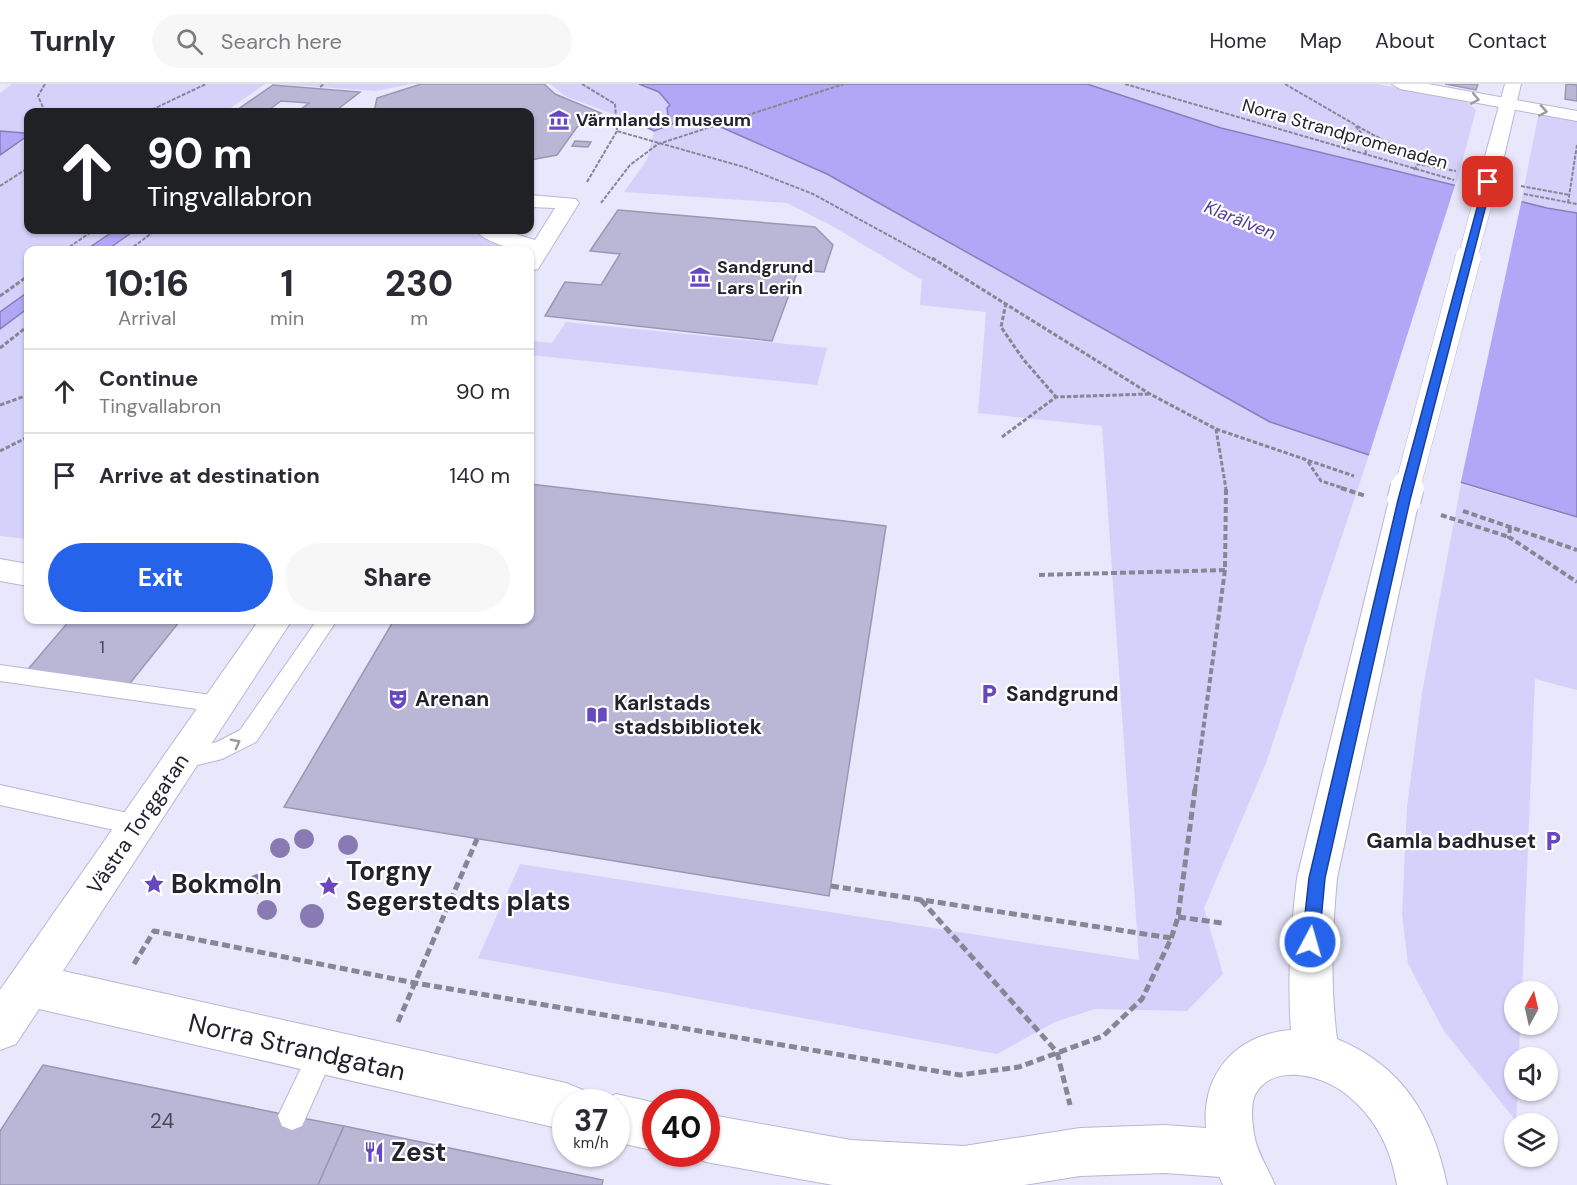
<!DOCTYPE html>
<html lang="en">
<head>
<meta charset="utf-8">
<style>
  body { margin:0; font-family:"DM Sans",sans-serif; background:#f7f7f7; color:#2b2b33; height:100vh; display:flex; flex-direction:column; font-size:22px; white-space:nowrap }
  * { box-sizing:border-box; margin:0 }
  p { font-size:20px; color:#7c7c81 }
  .icon { flex:none; width:33px; height:33px; fill:none; stroke:currentColor; stroke-width:2; stroke-linecap:round; stroke-linejoin:round }
  .map { position:relative; flex:1; overflow:hidden }
  .panel { position:absolute; left:24px; top:162px; width:510px; height:378px; display:flex; flex-direction:column; background:#fff; border-radius:12px; box-shadow:0 2px 4px #0004 }
  .panel>* { flex:none }
  .guide { position:absolute; left:24px; top:24px; width:510px; height:126px; border-radius:12px; box-shadow:0 2px 4px #0004; background:#202124; color:#fff; overflow:hidden }
  .needle { width:39px; rotate:8deg }
  .tools { position:absolute; left:1504px; top:897px; display:grid; gap:12px }
  .tools a { display:grid; place-items:center; width:54px; height:54px; border-radius:50%; background:#fff; box-shadow:0 2px 4px #0004; font-size:30px }
  .speed { position:absolute; left:552px; top:1005px; display:flex; gap:12px; font-size:30px; font-weight:700; text-align:center }
  .speed>* { display:grid; place-content:center; width:78px; height:78px; border-radius:50%; background:#fff; box-shadow:0 2px 4px #0004; line-height:1 }
  .speed small { font-size:15px; font-weight:400 }
  .speed .limit { border:9px solid #d22; background:#fff; color:#111 }
  .pin { position:absolute; display:grid; place-items:center; width:51px; height:51px; color:#fff; margin:-26px; border-radius:12px; box-shadow:0 3px 9px #0006 }
  .me { position:absolute; width:66px; margin:-33px; rotate:6deg; stroke-linejoin:round; filter:drop-shadow(0 0 4px #0008) }
  .turn { display:flex; align-items:center; gap:21px; height:126px; padding:0 24px; font-size:27px }
  .turn .icon { width:78px; height:78px; stroke-width:2.5 }
  .turn b { display:block; font-size:42px; line-height:51px }
  .eta { display:flex; justify-content:space-evenly; align-items:center; height:102px; text-align:center }
  .eta b { font-size:36px; font-weight:800; line-height:42px }
  .cta { display:flex; gap:12px; margin-top:auto; padding:12px 24px }
  .cta a { flex:1; height:69px; border-radius:36px; background:#2563eb; color:#fff; font-size:24px; font-weight:800; line-height:69px; text-align:center }
  .cta a+a { background:#f7f7f7; color:#2b2b33 }
  ul { padding:0; list-style:none }
  li { display:flex; align-items:center; gap:18px; height:84px; padding:0 24px; border-top:2px solid #e1e1e2 }
  li div { flex:1 }
  li b { display:block; font-size:22px }
  li em { font-style:normal }
  header { display:flex; align-items:center; gap:36px; box-sizing:border-box; height:84px; padding:0 30px; background:#fff; border-bottom:2px solid #e1e1e2 }
  header strong { font-size:28px }
  nav { display:flex; gap:33px; margin-inline-start:auto; font-size:21px }
  .search { width:420px; height:54px; background:#f7f7f7; display:flex; align-items:center; gap:15px; box-sizing:border-box; padding:0 21px; border-radius:33px; color:#7c7c81; font-size:22px }
  .map>svg:first-child { display:block }
  .green { fill:#d6d1fa }
  .water { fill:#b2a7f6; stroke:#877fba; stroke-width:1.5 }
  .pier { fill:#e9e7fb }
  .building { fill:#bab7d6; stroke:#9a97b5; stroke-width:1.5 }
  .lines { fill:none; stroke-linecap:round; stroke-linejoin:round }
  .lane-casing { stroke:#b9b6d5; stroke-width:2 }
  .street-casing { stroke:#b9b6d5; stroke-width:2 }
  .secondary-casing { stroke:#b9b6d5; stroke-width:2 }
  .path-far3 { stroke:#878695; stroke-width:2; stroke-dasharray:4 1.5; stroke-linecap:butt }
  .path-far2 { stroke:#878695; stroke-width:3; stroke-dasharray:4.5 2; stroke-linecap:butt }
  .path-far1 { stroke:#878695; stroke-width:4; stroke-dasharray:6 3; stroke-linecap:butt }
  .path { stroke:#878695; stroke-width:5; stroke-dasharray:8 4; stroke-linecap:butt }
  .lane { fill:#fff; fill-rule:evenodd }
  .street { fill:#fff; fill-rule:evenodd }
  .secondary { fill:#fff; fill-rule:evenodd }
  .secondary-bridge-far2-casing { stroke:#b9b6d5; stroke-width:20; stroke-linecap:butt }
  .secondary-bridge-far1-casing { stroke:#b9b6d5; stroke-width:26; stroke-linecap:butt }
  .secondary-bridge-casing { stroke:#b9b6d5; stroke-width:35; stroke-linecap:butt }
  .secondary-bridge-far2 { stroke:#fff; stroke-width:19 }
  .secondary-bridge-far1 { stroke:#fff; stroke-width:25 }
  .secondary-bridge { stroke:#fff; stroke-width:33 }
  .tree { fill:#897ab4 }
  .oneway { stroke:#9c9ca0 }
  .route { fill:#2563eb; stroke:#184099; stroke-width:1.5 }
  .labels { text-anchor:middle; stroke-width:4.5; stroke-linejoin:round; paint-order:stroke }
  .far-poi-label { font-size:18px; font-weight:bold; fill:#23222d; stroke:#fff; text-anchor:start }
  .far-street-label { font-size:18px; fill:#23222d; stroke:#fff }
  .far-water-label { font-size:18px; font-style:italic; fill:#533d98; stroke:#fff }
  .number-label { font-size:18px; fill:#494757 }
  .poi-label { font-size:21px; font-weight:bold; fill:#23222d; stroke:#fff; text-anchor:start }
  .street-label { font-size:21px; fill:#23222d; stroke:#fff }
  .near-number-label { font-size:21px; fill:#494757 }
  .near-poi-label { font-size:26px; font-weight:bold; fill:#23222d; stroke:#fff; text-anchor:start }
  .near-street-label { font-size:26px; fill:#23222d; stroke:#fff }
</style>
</head>
<body>
<header>
<strong>Turnly</strong>
<div class="search"><svg class="icon" aria-label="search" viewBox="0 0 24 24"><circle cx="10" cy="10" r="6"/><path d="M15 15l6 6"/></svg>Search here</div>
<nav><a>Home</a><a>Map</a><a>About</a><a>Contact</a></nav>
</header>
<div class="map">
<svg width="1577" height="1101" viewBox="0 0 1577 1101">
  <rect width="100%" height="100%" fill="#e9e7fb"/>
  <g class="green">
    <path d="M12,0H265L225,28H28V52L24,49L0,47V9Z"/>
    <path d="M277,0H412L376,7Z"/>
    <path d="M550,0H639L659,8L670,21L668,31L642,41L565,12Z"/>
    <path d="M1087,0H1376L1463,15L1476,26L1456,101L1221,44Z"/>
    <path d="M1556,30L1577,34V129L1521,118L1538,33Z"/>
    <path d="M680,37H698L723,44L827,90L1270,338L1369,371L1266,679L1204,824L1223,890L1187,927L1095,925L1055,938L997,970L478,874L520,780L1139,876L1102,342L978,329L986,228L920,221L922,196L834,143L787,119L624,108L647,76L654,47Z"/>
    <path d="M28,54V146H492L501,151L537,158L530,168L28,166V455L0,452V71Z"/>
    <path d="M566,238L827,264L817,301L530,271L531,257L552,259Z"/>
    <path d="M1461,400L1577,434V606L1535,595L1522,907L1515,908V940L1520,941L1519,973L1515,974V1006L1518,1007L1516,1037L1444,947L1408,880L1402,830L1407,723L1422,609Z"/>
  </g>
  <g class="water">
    <path d="M639,0H1087L1221,44L1547,124L1577,129V433L1369,371L1270,338L827,90L723,44L698,37H680L654,47L642,41L668,31L667,24L670,21L659,8Z"/>
    <path d="M0,47L24,49L26,53L0,71Z"/>
    <path d="M115,146H135L107,166H86Z"/>
    <path d="M28,208V224L0,245V228Z"/>
  </g>
  <path class="pier" d="M1456,98L1522,115L1460,402L1368,374Z"/>
  <g class="building">
    <path d="M421,0H544L555,10L601,29L577,43L557,71L530,76V28H374L377,14Z"/>
    <path d="M1445,0H1478L1476,6Z"/>
    <path d="M1566,0L1577,1V17L1565,15Z"/>
    <path d="M273,1L360,8L334,28H297L309,19L281,17L266,28H234Z"/>
    <path d="M575,57L591,58L588,63L572,62Z"/>
    <path d="M618,126L815,143L833,161L824,188L798,186L772,257L545,232L565,198L601,201L620,170L590,167Z"/>
    <path d="M530,400L886,442L829,812L284,723L394,536H530Z"/>
    <path d="M70,536H165L180,537L127,603L24,590Z"/>
    <path d="M43,981L292,1032L344,1042L318,1101H0V1047Z"/>
    <path d="M344,1042L603,1096L602,1101H318Z"/>
  </g>
  <g class="lines">
    <g class="lane-casing">
      <g id="lane">
        <path d="M317,536H337L256,658L222,675L181,685L173,683L170,676L173,669L217,658L240,646Z"/>
        <path d="M0,581L218,612L225,614L228,620L225,626L218,628L0,597Z"/>
        <path d="M0,701L137,731L145,734L148,741L145,748L137,751L0,721Z"/>
        <path d="M322,955L331,959L335,968L302,1042L292,1046L282,1042L278,1032L313,959Z"/>
      </g>
    </g>
    <g class="street-casing">
      <g id="street">
        <path d="M1392,0H1428L1577,27V37L1400,5Z"/>
        <path d="M530,111L576,115L579,119L538,185L530,187V166C514,166 485,159 476,146H502L535,156L555,124L530,123Z"/>
        <path d="M0,475L28,480V502L0,497Z"/>
        <path d="M259,536H292L63,887L566,999L583,1006L588,1018H566V1046L39,925L16,960L0,966V906Z"/>
        <path d="M616,1010L656,1019V1067L616,1058V1018H599Z"/>
        <path d="M706,1030L851,1056L964,1062L1080,1044L1165,1041L1234,1046L1251,1053L1258,1070L1251,1087L1234,1094L1165,1089L1080,1092L1024,1101H833L706,1078L689,1071L706,1070Z"/>
      </g>
    </g>
    <g class="secondary-casing">
      <g id="secondary">
        <path d="M1505,0H1521L1498,98L1495,102H1481L1478,98Z"/>
        <path d="M1404,406L1414,409L1419,416L1337,794C1332,850 1330,899 1337,955C1403,982 1433,1033 1447,1101H1397C1391,1065 1376,1034 1347,1011C1325,992 1275,978 1256,1009C1250,1019 1252,1039 1254,1050C1257,1069 1268,1084 1275,1101H1223C1217,1087 1211,1073 1208,1058C1196,997 1230,951 1291,946C1287,894 1291,845 1297,794L1389,416L1394,409Z"/>
      </g>
    </g>
    <g class="path-far3">
      <path d="M45,0L38,12L45,28"/>
      <path d="M582,0L615,20L617,47L744,83L813,110L934,176"/>
      <path d="M1125,0L1454,96"/>
      <path d="M1285,0L1354,40L1365,54L1366,72"/>
      <path d="M320,3L324,0"/>
      <path d="M147,28L206,0"/>
      <path d="M1357,42L1427,80"/>
      <path d="M1414,86L1418,80L1456,87"/>
      <path d="M587,98L617,47"/>
      <path d="M0,102L28,84"/>
      <path d="M1521,102L1570,111"/>
      <path d="M1524,110L1577,120"/>
      <path d="M601,119L630,81L658,60L844,0"/>
      <path d="M1568,119L1577,61"/>
      <path d="M65,166L94,146"/>
      <path d="M129,166L156,146"/>
    </g>
    <g class="path-far2">
      <path d="M932,174L1150,310L1216,345L1354,392"/>
      <path d="M0,212L28,192"/>
      <path d="M1006,219L1001,243L1023,275L1056,313"/>
      <path d="M0,264L28,242"/>
      <path d="M0,321L28,311"/>
      <path d="M1216,345L1226,405"/>
      <path d="M1002,353L1056,313L1149,310"/>
      <path d="M0,367L28,353"/>
      <path d="M1308,378L1321,397L1346,405"/>
    </g>
    <g class="path-far1">
      <path d="M1341,404L1366,412"/>
      <path d="M1463,427L1577,466"/>
      <path d="M1441,431L1509,453"/>
      <path d="M1510,443L1509,453L1577,498"/>
      <path d="M1039,491L1225,486"/>
      <path d="M1195,706L1225,486L1226,404"/>
    </g>
    <g class="path">
      <path d="M831,802L1171,854"/>
      <path d="M921,816L1057,968L1070,1021"/>
      <path d="M1178,833L1222,839"/>
      <path d="M134,880L154,847L415,899L960,991L1019,983L1103,952L1142,915L1171,855L1178,833L1195,705"/>
      <path d="M398,938L477,755"/>
    </g>
    <use href="#lane" class="lane"/>
    <use href="#street" class="street"/>
    <use href="#secondary" class="secondary"/>
    <g class="secondary-bridge-far2-casing">
      <path id="secondary-bridge-far2" d="M1467,176L1488,98"/>
    </g>
    <g class="secondary-bridge-far1-casing">
      <path id="secondary-bridge-far1" d="M1407,405L1468,174"/>
    </g>
    <g class="secondary-bridge-casing">
      <path id="secondary-bridge" d="M1404,416L1407,404"/>
    </g>
    <use href="#secondary-bridge-far2" class="secondary-bridge-far2"/>
    <use href="#secondary-bridge-far1" class="secondary-bridge-far1"/>
    <use href="#secondary-bridge" class="secondary-bridge"/>
  </g>
  <g class="tree">
    <circle cx="304" cy="755" r="10"/>
    <circle cx="348" cy="761" r="10"/>
    <circle cx="280" cy="764" r="10"/>
    <circle cx="258" cy="800" r="10"/>
    <circle cx="267" cy="826" r="10"/>
    <circle cx="312" cy="832" r="12"/>
  </g>
  <defs><path id="oneway-chevron" d="M-2-3.5L2.5 0L-2 3.5" fill="none" stroke-width="1.6" stroke-linecap="round" stroke-linejoin="round" transform="scale(1.5)"/></defs>
  <g class="oneway">
    <use href="#oneway-chevron" transform="translate(1475 15) rotate(11)"/>
    <use href="#oneway-chevron" transform="translate(1543 27) rotate(9)"/>
    <use href="#oneway-chevron" transform="translate(236 659) rotate(-28)"/>
  </g>
  <path class="route" d="M1488,96L1492,98L1410,416L1325,794L1319,858L1316,864L1310,866L1304,864L1302,858L1309,794L1398,416L1484,98Z"/>
  <defs>
    <g id="museum-bare" transform="scale(1.62)"><path d="M0-6L6-3V-2H-6V-3ZM-5-1h2V3h-2ZM-1-1h2V3h-2ZM3-1h2V3H3ZM-6 4H6V6H-6Z" fill="#6748c1" stroke="#fff" stroke-width="2.5" paint-order="stroke"/></g>
    <g id="parking-bare" transform="scale(1.62)"><path d="M-3.5-5.5H1a3.5 3.5 0 0 1 0 7H-1V5.5H-3.5ZM-1-3.4V-.6H.8a1.4 1.4 0 0 0 0-2.8Z" fill="#6748c1" stroke="#fff" stroke-width="2.5" paint-order="stroke"/></g>
    <g id="theatre-bare" transform="scale(1.62)"><path d="M-5-5.5Q0-4 5-5.5V0Q5 5 0 6Q-5 5-5 0ZM-3.3-2.5H-1v1.5H-3.3ZM1-2.5H3.3v1.5H1ZM-2.8 1Q0 5.5 2.8 1Z" fill="#6748c1" stroke="#fff" stroke-width="2.5" paint-order="stroke"/></g>
    <g id="library-bare" transform="scale(1.62)"><path d="M-6-4Q-3-5.5-.7-3.5V5Q-3 3-6 4ZM6-4Q3-5.5 .7-3.5V5Q3 3 6 4Z" fill="#6748c1" stroke="#fff" stroke-width="2.5" paint-order="stroke"/></g>
    <g id="sight-bare" transform="scale(1.62)"><path d="M0-6L1.8-2.2L6-1.7L2.9 1.2L3.7 5.4L0 3.3L-3.7 5.4L-2.9 1.2L-6-1.7L-1.8-2.2Z" fill="#6748c1" stroke="#fff" stroke-width="2.5" paint-order="stroke"/></g>
    <g id="restaurant-bare" transform="scale(1.62)"><path d="M-5-6h1v4h1v-4h1v4h1v-4h1v5L-1.5 .5V6h-2V.5L-5-1ZM5-6V6H3V1.5H1.5Q1.5-4 5-6Z" fill="#6748c1" stroke="#fff" stroke-width="2.5" paint-order="stroke"/></g>
  </defs>
  <g fill-rule="evenodd">
    <use href="#museum-bare" x="559" y="36"/>
    <use href="#museum-bare" x="700" y="193"/>
    <use href="#parking-bare" x="989" y="610"/>
    <use href="#theatre-bare" x="398" y="615"/>
    <use href="#library-bare" x="597" y="631"/>
    <use href="#parking-bare" x="1553" y="757"/>
    <use href="#sight-bare" x="154" y="800"/>
    <use href="#sight-bare" x="329" y="802"/>
    <use href="#restaurant-bare" x="374" y="1068"/>
  </g>
  <g class="labels">
    <g class="far-poi-label">
      <text x="576" y="42">Värmlands museum</text>
      <text x="717" y="189">Sandgrund<tspan x="717" dy="21">Lars Lerin</tspan></text>
    </g>
    <g class="far-street-label">
      <text transform="translate(1345 50) rotate(16)" y="6">Norra Strandpromenaden</text>
    </g>
    <g class="far-water-label">
      <text transform="translate(1240 136) rotate(22)" y="6">Klarälven</text>
    </g>
    <g class="number-label">
      <text x="102" y="569">1</text>
    </g>
    <g class="poi-label">
      <text x="1006" y="617">Sandgrund</text>
      <text x="415" y="622">Arenan</text>
      <text x="614" y="626">Karlstads<tspan x="614" dy="24">stadsbibliotek</tspan></text>
      <text x="1536" y="764" text-anchor="end">Gamla badhuset</text>
    </g>
    <g class="street-label">
      <text transform="translate(138 740) rotate(-56)" y="7">Västra Torggatan</text>
    </g>
    <g class="near-number-label">
      <text x="162" y="1044">24</text>
    </g>
    <g class="near-poi-label">
      <text x="346" y="796">Torgny<tspan x="346" dy="30">Segerstedts plats</tspan></text>
      <text x="171" y="809">Bokmoln</text>
      <text x="391" y="1077">Zest</text>
    </g>
    <g class="near-street-label">
      <text transform="translate(297 963) rotate(13)" y="9">Norra Strandgatan</text>
    </g>
  </g>
</svg>
<div class="tools">
<a><svg class="needle" viewBox="-14 -14 28 28"><path d="M0-13l5 13h-10z" fill="#e53935"/><path d="M0 13l5-13h-10z" fill="#7c7c81"/></svg></a>
<a><svg class="icon" aria-label="sound" viewBox="0 0 24 24"><path d="M4 9h4l5-4v14l-5-4H4zM17 9q2 3 0 6"/></svg></a>
<a><svg class="icon" aria-label="layers" viewBox="0 0 24 24"><path d="M12 4l9 5-9 5-9-5zM3 14l9 5 9-5"/></svg></a>
</div>
<div class="speed"><div>37<small>km/h</small></div><div class="limit">40</div></div>
<div class="pin" style="left:1488px;top:98px;background:#d93025"><svg class="icon" aria-label="arrive" viewBox="0 0 24 24"><path d="M6 21V4h12l-3 4 3 4H6"/></svg></div>
<svg class="me" style="left:1310px;top:858px" viewBox="-20 -20 40 40"><circle r="17" fill="#2563eb" stroke="#fff" stroke-width="3"/><path d="M0-11L8 9 0 5-8 9z" fill="#fff"/></svg>
<div class="guide">
<div class="turn"><svg class="icon" aria-label="ahead" viewBox="0 0 24 24"><path d="M12 20V5M6 11l6-6 6 6"/></svg><div><b>90 m</b>Tingvallabron</div></div>
</div>
<section class="panel">
<div class="eta">
<div><b>10:16</b><p>Arrival</p></div>
<div><b>1</b><p>min</p></div>
<div><b>230</b><p>m</p></div>
</div>
<ul>
<li><svg class="icon" aria-label="ahead" viewBox="0 0 24 24"><path d="M12 20V5M6 11l6-6 6 6"/></svg><div><b>Continue</b><p>Tingvallabron</p></div><em>90 m</em></li>
<li><svg class="icon" aria-label="arrive" viewBox="0 0 24 24"><path d="M6 21V4h12l-3 4 3 4H6"/></svg><div><b>Arrive at destination</b></div><em>140 m</em></li>
</ul>
<div class="cta"><a>Exit</a><a>Share</a></div>
</section>
</div>
</body>
</html>
